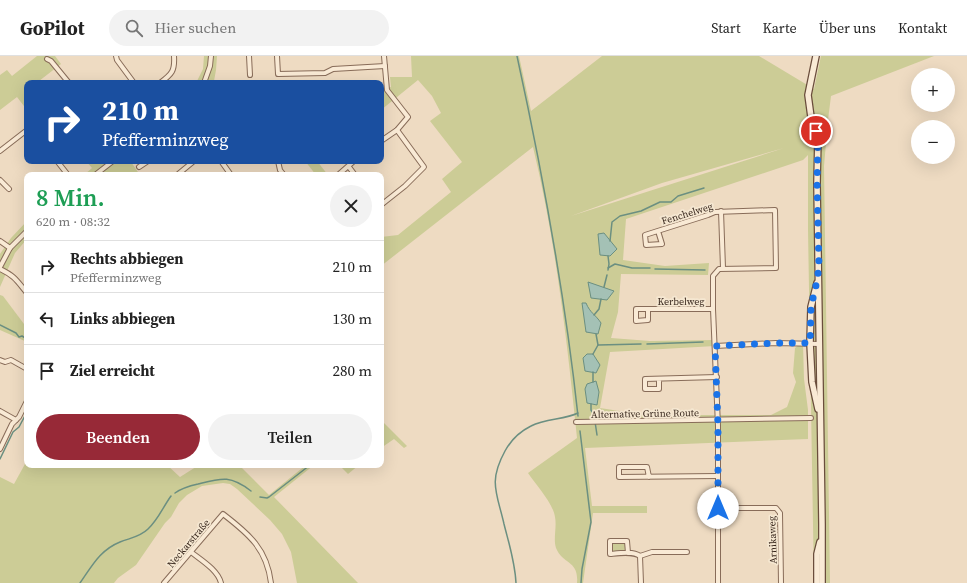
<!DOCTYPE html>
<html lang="de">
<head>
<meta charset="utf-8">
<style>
  body { margin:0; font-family:"Source Serif 4",serif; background:#f2f2f2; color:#222; height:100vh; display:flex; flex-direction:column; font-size:15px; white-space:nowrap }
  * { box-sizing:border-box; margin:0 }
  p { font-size:13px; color:#767676 }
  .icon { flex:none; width:22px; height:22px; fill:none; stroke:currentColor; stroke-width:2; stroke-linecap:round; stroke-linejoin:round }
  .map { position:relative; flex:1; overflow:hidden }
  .sheet { position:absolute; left:24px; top:116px; width:360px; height:296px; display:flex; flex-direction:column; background:#fff; border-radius:8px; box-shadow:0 4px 16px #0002 }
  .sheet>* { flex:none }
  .hud { position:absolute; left:24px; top:24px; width:360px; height:84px; border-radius:8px; box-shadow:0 4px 16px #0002; background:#1a4fa0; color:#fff; overflow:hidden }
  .tools { position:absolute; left:911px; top:12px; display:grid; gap:8px }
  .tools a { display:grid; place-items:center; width:44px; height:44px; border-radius:50%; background:#fff; box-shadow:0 4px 16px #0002; font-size:20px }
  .pin { position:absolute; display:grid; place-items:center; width:34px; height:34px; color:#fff; margin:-17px; border:2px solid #fff; border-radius:50%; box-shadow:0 1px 4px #0007 }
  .me { position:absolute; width:44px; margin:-22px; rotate:0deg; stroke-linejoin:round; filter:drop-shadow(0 0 3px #0008) }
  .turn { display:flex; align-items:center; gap:14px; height:84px; padding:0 12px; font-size:18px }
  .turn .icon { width:52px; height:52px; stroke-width:2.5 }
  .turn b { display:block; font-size:28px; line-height:34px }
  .round { display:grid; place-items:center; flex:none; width:42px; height:42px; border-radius:21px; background:#f2f2f2 }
  .headline { display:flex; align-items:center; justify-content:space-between; height:68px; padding:0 12px }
  h1 { font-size:24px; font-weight:600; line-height:30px; color:#1e9e55 }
  .primary-button { display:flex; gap:8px; margin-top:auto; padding:8px 12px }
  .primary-button a { flex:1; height:46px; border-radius:24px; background:#972937; color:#fff; font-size:16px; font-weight:600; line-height:46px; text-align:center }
  .primary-button a+a { background:#f2f2f2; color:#222 }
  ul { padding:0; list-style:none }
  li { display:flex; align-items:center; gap:12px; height:52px; padding:0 12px; border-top:1px solid #e0e0e0 }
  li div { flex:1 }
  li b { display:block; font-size:15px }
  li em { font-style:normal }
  header { display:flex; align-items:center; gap:24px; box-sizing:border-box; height:56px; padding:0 20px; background:#fff; border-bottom:1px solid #e0e0e0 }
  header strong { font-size:19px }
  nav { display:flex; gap:22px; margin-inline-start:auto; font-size:14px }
  .search { width:280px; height:36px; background:#f2f2f2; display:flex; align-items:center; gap:10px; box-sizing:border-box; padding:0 14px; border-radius:22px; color:#767676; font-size:15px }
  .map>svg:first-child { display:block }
  .green { fill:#cccc96; fill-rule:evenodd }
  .water { fill:#a4c1b5; stroke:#6b8f81 }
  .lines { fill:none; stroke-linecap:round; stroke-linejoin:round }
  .stream { stroke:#6b8f81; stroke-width:1.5 }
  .street-casing { stroke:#886c59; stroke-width:6 }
  .secondary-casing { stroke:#6a4d3c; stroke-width:8 }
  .street { stroke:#f9ead5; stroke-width:4 }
  .secondary { stroke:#f9ead5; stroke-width:5.5 }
  .route { stroke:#1a73e8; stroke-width:7; stroke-dasharray:0 12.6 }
  .labels { text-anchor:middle; stroke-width:3.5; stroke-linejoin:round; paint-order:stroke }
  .street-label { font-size:10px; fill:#38271d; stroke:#f5e7d1 }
</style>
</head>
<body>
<header>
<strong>GoPilot</strong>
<div class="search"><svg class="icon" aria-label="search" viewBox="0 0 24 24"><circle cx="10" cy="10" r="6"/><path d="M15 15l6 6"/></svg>Hier suchen</div>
<nav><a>Start</a><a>Karte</a><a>Über uns</a><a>Kontakt</a></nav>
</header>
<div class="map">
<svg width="967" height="527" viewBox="0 0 967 527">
  <rect width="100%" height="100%" fill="#eedbc2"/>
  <g class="green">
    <path d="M37,0H55L61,8L39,25L40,27H27V54L17,41L0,54V19L7,14L12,20Z"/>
    <path d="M204,0H217L216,14L214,25L213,27H196L203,13Z"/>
    <path d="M411,0H519L531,55L602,0H759L814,33L821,0H934L831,40L828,64L824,110L830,527H814L808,174V99L803,104L626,163L623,204L665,210L709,207L708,219L621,218L618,256L611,282L650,285L714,284L715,290L610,296L600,352L645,359H771L787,351L796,326L793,317L795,292L800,288H803L804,323L808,354V383L585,392L592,450H647V457H593L583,527H577C579,504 563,509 556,492C553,483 557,471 555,461C553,447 536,429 528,417L577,382C567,285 556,186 533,91L381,210V181L398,179L451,136L442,123L462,106L430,65L441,57L432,40L418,24L381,54V34L391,31L390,21H412ZM784,92L571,160L662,127Z"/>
    <path d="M86,105H131V106L140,119H84L92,112Z"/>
    <path d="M305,105H317L328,119H316Z"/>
    <path d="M27,165V183L15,197L0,231V198L11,182Z"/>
    <path d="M0,239L3,240L27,272V286L0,274Z"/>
    <path d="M381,364L407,390L404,392L394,383L381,392Z"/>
    <path d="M25,408L33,412L34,409H167L180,421L199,409H239L269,439L306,409H314L274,441L358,527H297L291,496L282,478L270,464L237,433L230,428L223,427L202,430L187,439L179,447L171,461L165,467L136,509L118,522L114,527H0V421L14,428Z"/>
    <path d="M339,409H359L348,418Z"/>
    <rect x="612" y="487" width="14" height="9"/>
  </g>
  <g class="water">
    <path d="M604,177L617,193L610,200L600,199L598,178Z"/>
    <path d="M588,226L614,235L607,244L591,242Z"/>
    <path d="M582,247H586C590,257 596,259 601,267L598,278L586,276Z"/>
    <path d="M587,298H593L600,309L596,317L585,315L583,302Z"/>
    <path d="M596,325L599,336L597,349L587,347L585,333L587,328Z"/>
  </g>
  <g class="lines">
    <g class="stream">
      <path d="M517,0C543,119 565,239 578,360"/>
      <path d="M610,185L612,166L620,160L641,155L660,146H671L678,140L704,132"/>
      <path d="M608,200L609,208L608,214"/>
      <path d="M608,212L615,208L632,212H650"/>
      <path d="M655,213L705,214"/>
      <path d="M604,231L607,219"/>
      <path d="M594,259L599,253L601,243"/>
      <path d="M0,269L16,277L19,281L22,280L27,283"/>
      <path d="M596,278L598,289"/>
      <path d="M647,288L703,286"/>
      <path d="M593,298L598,289L641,288"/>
      <path d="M593,316V326"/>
      <path d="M591,348V354L594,359L597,379"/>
      <path d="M580,375L591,466L582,513L581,527"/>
      <path d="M0,403L13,376L19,371L27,356"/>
      <path d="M175,437C182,432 189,430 198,428C222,422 230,419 251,435"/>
      <path d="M260,441L267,442L269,441L310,409"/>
      <path d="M80,527C92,510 100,494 120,486C130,482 140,481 148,473C158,464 163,451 171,440"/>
      <path d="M516,527C515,506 509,488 504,468C497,437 488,426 505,395C511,384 521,375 531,370C546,362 564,364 578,357"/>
    </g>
    <g class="street-casing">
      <g id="street">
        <path d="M116,0L117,4L134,27"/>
        <path d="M249,0L250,19"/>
        <path d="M277,0L278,18L325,17L333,13L385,10"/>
        <path d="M47,3L51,5L69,27"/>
        <path d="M160,27C172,18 175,15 174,0"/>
        <path d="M204,27L210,10L211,0"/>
        <path d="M381,85L397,74L408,61L387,34L384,0"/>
        <path d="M0,95L27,74"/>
        <path d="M57,105L68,119"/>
        <path d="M221,105L231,119"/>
        <path d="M278,105L280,114L284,119"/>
        <path d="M139,111L148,105"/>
        <path d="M349,111L355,119"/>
        <path d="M95,119L113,105"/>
        <path d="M177,119L194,105"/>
        <path d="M338,119L354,105"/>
        <path d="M0,124L9,133"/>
        <path d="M381,149L405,130L424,111L397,74"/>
        <path d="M721,155L723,212"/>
        <path d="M658,175L662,188L646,189L645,179L708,159L715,156L775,154L776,212L719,213L713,220V253L718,370V527"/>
        <path d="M0,185L10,192"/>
        <path d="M0,211L10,192L27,175"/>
        <path d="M0,213C15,220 17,225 27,237"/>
        <path d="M648,253V264L636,265V253H713"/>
        <path d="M715,290L776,287L819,288"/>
        <path d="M0,304L5,306L11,304L27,313"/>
        <path d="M659,323V333H645V323L717,321"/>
        <path d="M0,355L16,364"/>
        <path d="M576,366L811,362"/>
        <path d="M0,393L12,368L19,361L27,345"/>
        <path d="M649,421L647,411H619V421L718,420"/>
        <path d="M718,452H776L780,457L781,527"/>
        <path d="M191,496C201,504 218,514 221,527"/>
        <path d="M628,497L627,485H610V498C620,497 633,495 640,500L641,527"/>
        <path d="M640,500L652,496H687"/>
        <path d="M164,527L223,458C249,478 267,493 271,527"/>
      </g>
    </g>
    <g class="secondary-casing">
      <g id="secondary">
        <path d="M816,0L808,39L811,61L818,81L817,127L822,468V527"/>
        <path d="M817,227L811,251L810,287L812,326L818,353"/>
        <path d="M817,527V498L820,486"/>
      </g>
    </g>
    <use href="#street" class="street"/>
    <use href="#secondary" class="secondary"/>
  </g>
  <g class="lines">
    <path class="route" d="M718,452V370L715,290L776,287H810L811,251L817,225L819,210L817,127L818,82L816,75"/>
  </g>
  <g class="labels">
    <g class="street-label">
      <text transform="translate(687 157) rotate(-17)" y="4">Fenchelweg</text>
      <text x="681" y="249">Kerbelweg</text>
      <text transform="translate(645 357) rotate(-1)" y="4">Alternative Grüne Route</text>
      <text transform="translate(772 484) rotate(-92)" y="4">Arnikaweg</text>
      <text transform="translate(188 487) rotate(-50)" y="4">Neckarstraße</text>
    </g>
  </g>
</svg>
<div class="tools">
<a>+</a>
<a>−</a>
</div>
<div class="pin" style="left:816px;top:75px;background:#d93025"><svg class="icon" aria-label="arrive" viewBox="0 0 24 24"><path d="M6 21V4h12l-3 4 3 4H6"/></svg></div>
<svg class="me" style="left:718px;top:452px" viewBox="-20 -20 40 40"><circle r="19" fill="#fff"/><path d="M0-13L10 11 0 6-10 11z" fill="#1a73e8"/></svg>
<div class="hud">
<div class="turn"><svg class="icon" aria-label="right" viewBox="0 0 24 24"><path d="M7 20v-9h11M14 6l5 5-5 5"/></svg><div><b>210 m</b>Pfefferminzweg</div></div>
</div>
<section class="sheet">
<div class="headline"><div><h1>8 Min.</h1><p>620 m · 08:32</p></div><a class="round"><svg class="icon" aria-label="close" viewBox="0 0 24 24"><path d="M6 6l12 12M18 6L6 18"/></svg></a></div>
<ul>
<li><svg class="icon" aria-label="right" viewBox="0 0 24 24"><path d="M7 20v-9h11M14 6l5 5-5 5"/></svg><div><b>Rechts abbiegen</b><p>Pfefferminzweg</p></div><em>210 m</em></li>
<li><svg class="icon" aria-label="left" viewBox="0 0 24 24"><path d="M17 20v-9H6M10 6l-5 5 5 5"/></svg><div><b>Links abbiegen</b></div><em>130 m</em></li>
<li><svg class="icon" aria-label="arrive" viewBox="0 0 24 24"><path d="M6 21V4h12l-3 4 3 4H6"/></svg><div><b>Ziel erreicht</b></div><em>280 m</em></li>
</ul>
<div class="primary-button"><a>Beenden</a><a>Teilen</a></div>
</section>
</div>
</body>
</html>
